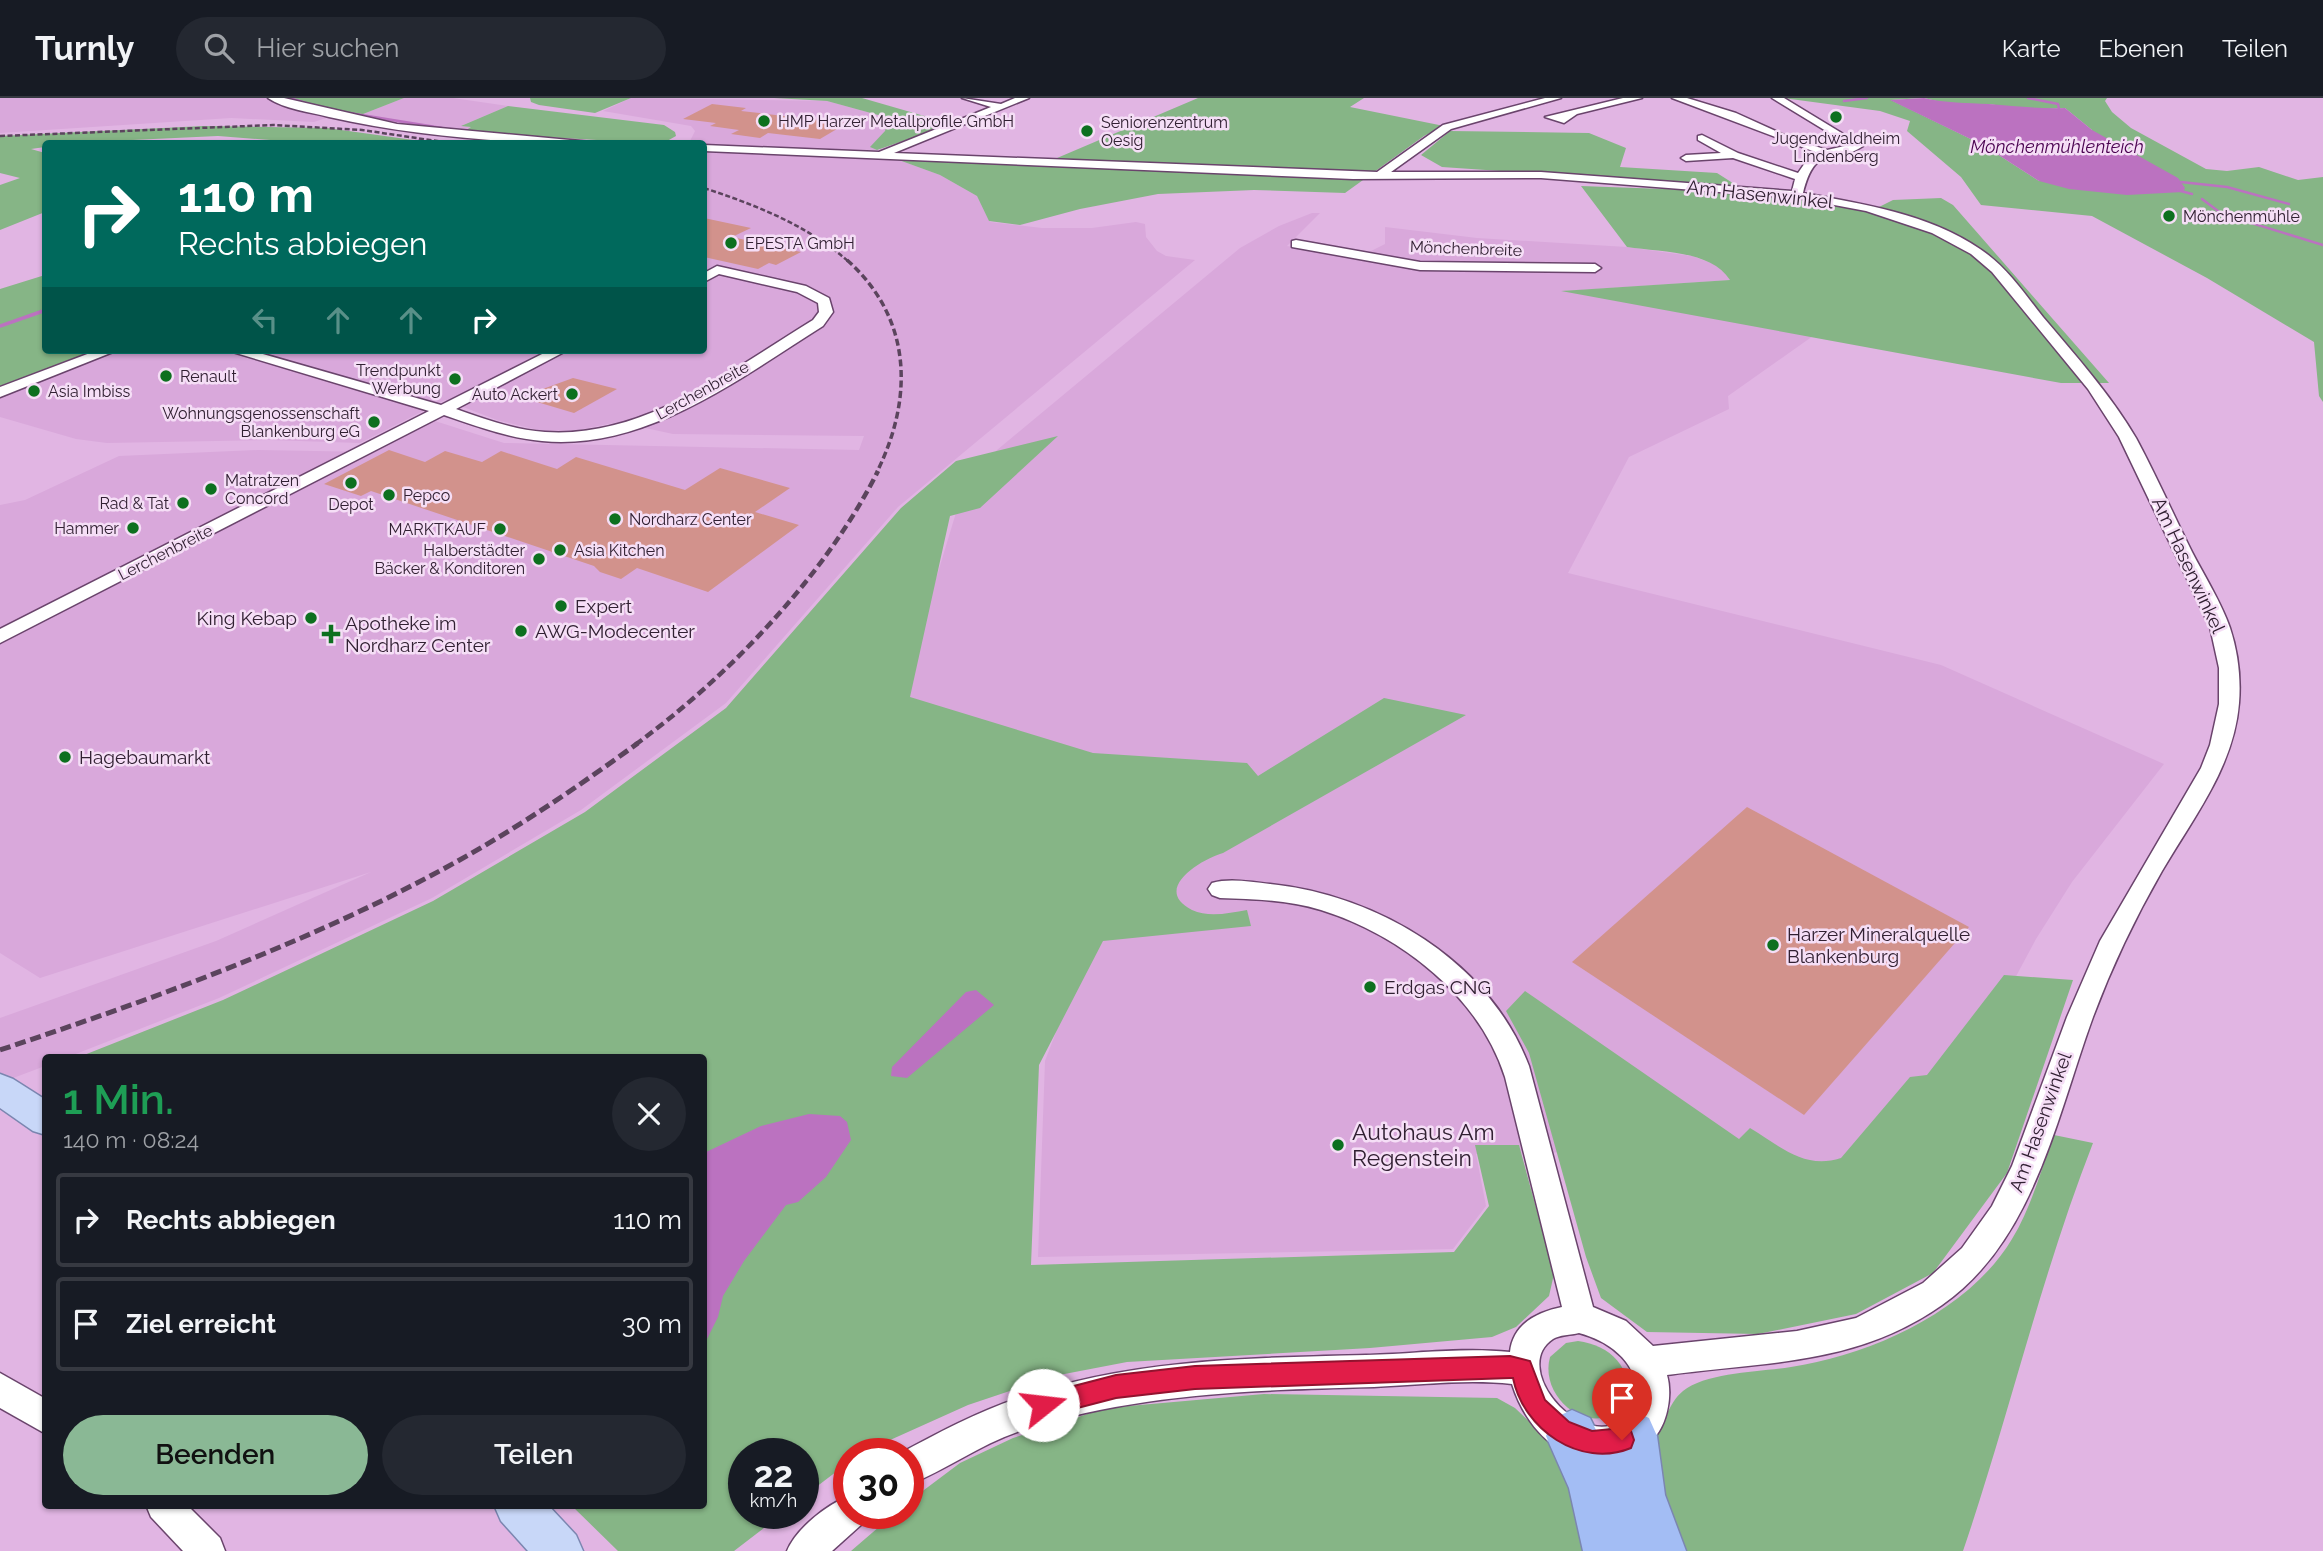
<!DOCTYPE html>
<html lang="de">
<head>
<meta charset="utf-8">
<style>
  body { margin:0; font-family:Raleway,sans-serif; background:#242831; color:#f1f3f6; height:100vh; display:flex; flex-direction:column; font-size:26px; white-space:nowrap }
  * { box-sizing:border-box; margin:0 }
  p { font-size:23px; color:#9ea1a6 }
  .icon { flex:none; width:38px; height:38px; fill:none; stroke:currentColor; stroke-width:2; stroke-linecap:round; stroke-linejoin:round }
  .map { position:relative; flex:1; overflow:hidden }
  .details { position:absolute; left:42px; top:956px; width:665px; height:455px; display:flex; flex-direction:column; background:#171b24; border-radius:7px; box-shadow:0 2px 5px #0004 }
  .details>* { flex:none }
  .guide { position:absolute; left:42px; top:42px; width:665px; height:214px; border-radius:7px; box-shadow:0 2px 5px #0004; background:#00695c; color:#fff; overflow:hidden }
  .speed { position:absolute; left:728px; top:1340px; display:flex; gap:14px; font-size:35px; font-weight:700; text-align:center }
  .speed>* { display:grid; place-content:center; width:91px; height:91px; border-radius:50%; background:#171b24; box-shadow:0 2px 5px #0004; line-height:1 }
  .speed small { font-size:18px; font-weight:400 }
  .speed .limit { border:10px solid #d22; background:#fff; color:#111 }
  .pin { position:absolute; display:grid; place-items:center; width:60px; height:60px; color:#fff; margin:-72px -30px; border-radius:50% 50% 50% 0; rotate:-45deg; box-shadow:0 0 7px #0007 }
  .pin .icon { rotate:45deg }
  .me { position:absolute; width:77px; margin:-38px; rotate:74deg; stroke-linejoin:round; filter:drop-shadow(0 0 5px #0008) }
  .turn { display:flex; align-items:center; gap:24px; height:147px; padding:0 21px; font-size:32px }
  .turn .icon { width:91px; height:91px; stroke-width:2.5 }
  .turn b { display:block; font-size:49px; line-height:60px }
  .lanes { display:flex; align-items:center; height:66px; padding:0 21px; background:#0003; justify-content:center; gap:35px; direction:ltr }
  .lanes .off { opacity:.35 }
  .round { display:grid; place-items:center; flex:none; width:74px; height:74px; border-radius:37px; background:#242831 }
  .summary { display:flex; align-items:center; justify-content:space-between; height:119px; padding:0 21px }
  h1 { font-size:42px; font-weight:600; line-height:52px; color:#1e9e55 }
  .primary-button { display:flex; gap:14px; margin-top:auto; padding:14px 21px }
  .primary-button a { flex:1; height:80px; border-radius:42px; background:#8ab895; color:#111; font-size:28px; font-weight:600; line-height:80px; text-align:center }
  .primary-button a+a { background:#242831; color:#f1f3f6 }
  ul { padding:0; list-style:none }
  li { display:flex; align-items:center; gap:21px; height:94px; margin:0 14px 10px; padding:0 7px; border:4px solid #363941; border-radius:7px }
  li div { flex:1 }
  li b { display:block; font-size:26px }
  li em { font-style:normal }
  header { display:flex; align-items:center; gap:42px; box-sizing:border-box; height:98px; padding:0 35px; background:#171b24; border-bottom:2px solid #363941 }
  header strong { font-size:33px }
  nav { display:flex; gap:38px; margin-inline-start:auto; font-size:24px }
  .search { width:490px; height:63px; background:#242831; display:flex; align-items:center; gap:18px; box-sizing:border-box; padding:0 24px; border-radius:38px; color:#9ea1a6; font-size:26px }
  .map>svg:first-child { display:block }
  .built { fill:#d9a8db }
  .green { fill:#86b586 }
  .water { fill:#bb72c0 }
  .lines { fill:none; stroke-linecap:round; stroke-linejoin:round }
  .stream-far1 { stroke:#bb72c0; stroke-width:2.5 }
  .stream { stroke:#bb72c0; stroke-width:3.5 }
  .building { fill:#d2928c }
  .minor-casing { stroke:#6a446c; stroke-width:3 }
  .major-casing { stroke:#7b86b0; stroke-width:3 }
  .highway-casing { stroke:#7b86b0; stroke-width:3 }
  .minor { fill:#fff; fill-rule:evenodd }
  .major { fill:#c8d7f8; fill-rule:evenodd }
  .highway { fill:#a3bdf4; fill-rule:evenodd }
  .rail-far3 { stroke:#5b445d; stroke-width:2.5; stroke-dasharray:5 2.5; stroke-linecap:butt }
  .rail-far2 { stroke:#5b445d; stroke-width:3.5; stroke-dasharray:7 3.5; stroke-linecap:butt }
  .rail-far1 { stroke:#5b445d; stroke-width:4.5; stroke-dasharray:9 4.5; stroke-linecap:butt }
  .rail { stroke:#5b445d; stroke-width:5; stroke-dasharray:11 5; stroke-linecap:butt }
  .route { fill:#e11d48; stroke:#92132f; stroke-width:2 }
  .poi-dot { fill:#0d701f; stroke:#f5def6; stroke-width:2.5 }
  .labels { text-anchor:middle; stroke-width:5; stroke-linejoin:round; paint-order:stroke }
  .far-poi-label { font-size:16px; fill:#312032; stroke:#f5def6; text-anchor:start }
  .far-street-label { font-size:16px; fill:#312032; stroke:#f5def6 }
  .far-water-label { font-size:18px; font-style:italic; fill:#4b0351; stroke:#f5def6 }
  .street-label { font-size:19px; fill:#312032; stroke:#f5def6 }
  .poi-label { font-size:19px; fill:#312032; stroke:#f5def6; text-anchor:start }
  .near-poi-label { font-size:23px; fill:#312032; stroke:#f5def6; text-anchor:start }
</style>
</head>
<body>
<header>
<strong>Turnly</strong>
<div class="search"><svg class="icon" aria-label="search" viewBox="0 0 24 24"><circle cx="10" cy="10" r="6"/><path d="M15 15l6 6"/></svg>Hier suchen</div>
<nav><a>Karte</a><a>Ebenen</a><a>Teilen</a></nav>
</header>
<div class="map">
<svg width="2323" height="1453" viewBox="0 0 2323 1453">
  <rect width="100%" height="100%" fill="#e1b5e3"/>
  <g class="built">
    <path d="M0,0H264L329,19L314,24L231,20L0,35Z"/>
    <path d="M404,0H453L508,8L463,27L473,29L463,34L358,18Z"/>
    <path d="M631,0L827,3L889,20L885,33L871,49L877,52L704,48L689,45L695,33L691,28L603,13Z"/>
    <path d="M704,53L896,61L940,77L977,98L990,124L1042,130H1092L1136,124L1145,126L1146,139L1157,153L1166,158L1195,162L898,409L726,605L581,712L432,800L219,900L68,959H46L45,968L0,985V920L216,843L371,774L40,880L0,855V407L25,402L119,358L258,352L372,354L435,323L504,345L859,352L864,338L673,336L618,324L578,332L542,333L497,322L445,302L360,345L269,342L107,345L76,341L0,319V299L119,252H704Z"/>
    <path d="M1312,115H1320L1287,148L1357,160L1385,146V129L1477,140L1627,149L1692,158L1722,169L1730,182L1565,193L1813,238L1728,298L1729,311L1629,359L1568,475L1941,567L2164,666L2072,784L2036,841L1939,1022L1874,1115L1574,1054L1476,1056L1486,1108L1453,1151L1038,1159L1045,963L1067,905L899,603L962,395L997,352L1240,150L1279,128Z"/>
  </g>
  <g class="green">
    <path d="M284,0H404L358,18Z"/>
    <path d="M530,0H631L595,15L539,7L531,4Z"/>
    <path d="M774,0H862L952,26L877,52L870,49L885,33L889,20L827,3Z"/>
    <path d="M1198,0H1364L1350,9L1444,28L1424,38L1345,95L1254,92L1158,96L1080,111L1020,127L989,123L977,98L940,77L896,61L1050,63Z"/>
    <path d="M1783,0H1922L1891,2L1983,47L2039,83L2092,32L2065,10L2028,12L1989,6L1953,7L1924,0H2107L2105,3L2112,14L2131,30L2206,71L2227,73L2259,69L2298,82L2323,79V304L2319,298L2314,244L2207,180L2092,118L1981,107L1961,79L1907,33L1910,23L1880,13Z"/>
    <path d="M508,8L664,27L675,34L676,38L667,43L648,45L463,34L471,29L461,28Z"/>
    <path d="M203,28L327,30L435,45L323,46L218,38L46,46L45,49L31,51L45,55V114L0,132V87L20,80L0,75V38Z"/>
    <path d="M1450,33L1589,35L1626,50L1620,69L1717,75L1739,89L1442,69L1421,57Z"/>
    <path d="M1581,88L1747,94L1795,98L1871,113L1893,102L1941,100L1953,107L2109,285H2061L1561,193L1730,182C1711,152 1659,154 1627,149Z"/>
    <path d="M45,177L46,252H101L0,292V191Z"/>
    <path d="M1058,338L980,410L950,418L910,599L1093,655L1247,665L1258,678L1384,600L1466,617L1223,755C1202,761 1151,791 1192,812C1209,820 1229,815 1247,812L1251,828L1103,843L1039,967L1031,1167L1454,1154L1489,1108L1475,1047H1519L1554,1176L1549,1198L1516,1229L1492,1239L1370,1250L1127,1264L1054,1278L968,1307L859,1356H849V1364L803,1399V1356H744V1416H782L734,1453H618L571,1407H704V959H79L223,902L433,803L585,714L726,610L901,410L956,363Z"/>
    <path d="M2004,877L2073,882L2007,1075L1933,1175L1856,1216L1758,1236L1647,1234L1601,1200L1586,1159L1529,955L1506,913L1525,893L1739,1041L1750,1030C1780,1048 1804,1072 1841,1060L1910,979L1927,977Z"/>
    <path d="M2054,1037L2093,1045C2041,1178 2009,1318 1963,1453H1675L1651,1348C1662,1331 1668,1305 1683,1293C1707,1274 1761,1274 1791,1269C1871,1257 1969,1213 2012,1141C2031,1110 2041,1072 2054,1037Z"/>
    <path d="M1578,1243C1610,1247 1634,1270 1626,1304C1596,1345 1538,1302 1550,1259L1566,1245Z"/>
    <path d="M1264,1296L1497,1300L1515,1310L1561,1354L1595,1453H851L894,1416H908V1404L960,1365L1013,1340L1106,1310Z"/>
  </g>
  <g class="water">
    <path d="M1924,0C1946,5 1966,5 1989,6C2016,8 2038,11 2065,10L2092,32L2178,80L2185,90L2183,94L2127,97L2069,91L2039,83L1983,47L1890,2Z"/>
    <path d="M976,892L994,907L907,980L891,978L892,969L966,894Z"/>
    <path d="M809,1016L840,1018L847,1024L851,1042L826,1079L798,1104L786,1107L744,1163L723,1198L718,1219L704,1247V1055L761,1028Z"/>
  </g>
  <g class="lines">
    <g class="stream-far1">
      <path d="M290,0L312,7"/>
      <path d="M2028,0L2058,6L2060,16"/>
      <path d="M1844,3L1867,0"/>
      <path d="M349,15L442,30"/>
      <path d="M413,46L420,42"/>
      <path d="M2181,84L2227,89L2289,106"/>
      <path d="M2177,92L2192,96"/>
      <path d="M2202,101L2222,116L2323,147"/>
    </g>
    <path class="stream" d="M0,228L46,212"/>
  </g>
  <g class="building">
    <path d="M712,6L746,10L741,13L847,25L820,41L768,35L760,40L731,36L739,32L710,28L716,25L683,21Z"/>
    <path d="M704,120L751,130L732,139L801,154L776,167L769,165L758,171L704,159Z"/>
    <path d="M573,280L617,291L574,315L527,301L540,292Z"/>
    <path d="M389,352L425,364L445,353L482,364L501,353L557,371L576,359L685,392L720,370L790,390L755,414L799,427L708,494L637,470L621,481L600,474L594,468L371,393L361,398L324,386Z"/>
    <path d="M1747,709L1969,829L1804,1017L1572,864Z"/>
  </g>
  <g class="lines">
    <g class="minor-casing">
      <g id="minor">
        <path d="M268,0H284L397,26L613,46C518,46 423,40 329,19C310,14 284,11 268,0Z"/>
        <path d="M962,0L1001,6L1015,0H1029L894,55L1377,74L1443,27L1545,0H1561L1451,31L1391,74H1541L1792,93L1795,81L1733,60L1686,63L1681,60L1686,57L1721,55L1698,42V38L1702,37L1738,55L1798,75L1807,62L1818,55L1672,0H1687L1736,15L1791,40L1827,52L1849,47L1772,0H1784L1863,48C1834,68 1816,43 1803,95C1863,106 1929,116 1980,151C2006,168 2024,195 2043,219C2076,258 2110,296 2136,340C2156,377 2173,416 2192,454C2205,479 2221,504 2230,530C2238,554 2241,581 2239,605C2234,669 2193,720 2162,773C2135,820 2112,868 2093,919C2057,1017 2034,1143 1942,1207C1855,1268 1767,1263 1667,1277C1673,1298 1667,1333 1647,1346C1641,1351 1631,1354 1623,1357C1617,1359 1609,1364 1603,1364C1556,1363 1525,1327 1512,1286C1466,1281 1420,1287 1374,1289C1255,1292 1137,1295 1023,1332C982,1345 948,1371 908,1387V1356H899C938,1335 977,1314 1019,1300C1130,1261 1250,1260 1366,1257C1414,1256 1462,1249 1510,1254C1513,1226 1537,1214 1562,1209L1505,979C1479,898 1401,837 1321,812C1289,802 1254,801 1220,800L1212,797L1208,791L1212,785C1230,780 1251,784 1270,786C1378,797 1489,863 1529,968L1593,1209L1626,1223L1653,1248L1797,1233L1856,1220L1923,1185L1962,1150L1992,1108L2012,1068L2067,919L2100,843L2201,670L2210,647L2219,606V570L2210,529L2119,339L2088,291L1992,174L1971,156L1932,135L1866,113L1797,100L1541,80L1353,81L704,53V47L879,54L991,9ZM1579,1235C1610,1243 1642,1267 1636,1303C1635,1314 1627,1322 1616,1326C1572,1344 1512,1268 1553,1241C1559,1237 1571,1237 1579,1235Z"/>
        <path d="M1623,0H1642L1577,16L1564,25L1545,19Z"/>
        <path d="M1296,142L1420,164L1595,166L1601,170L1595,174L1420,172L1292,149V143Z"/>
        <path d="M717,168L806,188L829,200L833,214L823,228C740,280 646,353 542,343C508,340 476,328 444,317L0,545V531L429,313L226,252H249L441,307L550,252H568L456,311C485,321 514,332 545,334C644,341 733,271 813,222L819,214L818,205L797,194L719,176L704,184V175Z"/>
        <path d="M98,252H118L0,299V289Z"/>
        <path d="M0,1275L46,1301V1336L0,1310Z"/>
        <path d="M849,1398V1416H866L861,1427L832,1453H787C796,1431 826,1407 849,1398Z"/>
        <path d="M146,1407H187L220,1440L225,1453H183L151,1419Z"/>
      </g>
    </g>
    <g class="major-casing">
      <g id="major">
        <path d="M0,976L13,981L46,1002V1037L33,1033L0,1010Z"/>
        <path d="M494,1407H548L576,1437L583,1453H528L501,1423Z"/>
      </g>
    </g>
    <g class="highway-casing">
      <path id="highway" d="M1572,1312L1590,1320L1605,1350V1338L1613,1320L1631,1312L1649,1320L1657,1338L1665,1397L1686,1453H1583L1569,1390L1546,1338L1554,1320Z"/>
    </g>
    <use href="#minor" class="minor"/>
    <use href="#major" class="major"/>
    <use href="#highway" class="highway"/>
    <g class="rail-far3">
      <path d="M0,38L273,27L362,32L457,46"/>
      <path d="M704,90C756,107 807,127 849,164"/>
    </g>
    <path class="rail-far2" d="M847,162C912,220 914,299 877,374"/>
    <path class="rail-far1" d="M635,647C729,578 826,477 878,373"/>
    <path class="rail" d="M0,952C156,900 312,844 456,764C519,729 579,688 638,645"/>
  </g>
  <path class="route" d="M1510,1258L1530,1263L1545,1302L1569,1324L1592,1333L1622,1330L1631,1333L1634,1342L1631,1350C1580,1371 1523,1331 1513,1280H1510L1195,1291L1116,1300L1043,1319L1034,1315L1031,1307L1034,1299L1043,1296L1116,1277L1195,1268Z"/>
  <g class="poi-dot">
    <circle cx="1836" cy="19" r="7"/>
    <circle cx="764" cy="23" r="7"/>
    <circle cx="1087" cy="33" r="7"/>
    <circle cx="2169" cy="118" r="7"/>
    <circle cx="731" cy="145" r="7"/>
    <circle cx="166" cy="278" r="7"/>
    <circle cx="455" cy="281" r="7"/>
    <circle cx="34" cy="293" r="7"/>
    <circle cx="572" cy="296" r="7"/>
    <circle cx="374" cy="324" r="7"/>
    <circle cx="351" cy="385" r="7"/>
    <circle cx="211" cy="391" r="7"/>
    <circle cx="389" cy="397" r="7"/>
    <circle cx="183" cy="405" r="7"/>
    <circle cx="615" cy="421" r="7"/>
    <circle cx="133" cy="430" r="7"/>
    <circle cx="500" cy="431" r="7"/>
    <circle cx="560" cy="452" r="7"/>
    <circle cx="539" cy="461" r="7"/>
    <circle cx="561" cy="508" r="7"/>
    <circle cx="311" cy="520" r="7"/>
    <circle cx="521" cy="533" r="7"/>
    <path d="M327.5 525.5h7v7h7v7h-7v7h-7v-7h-7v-7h7z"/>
    <circle cx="65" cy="659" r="7"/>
    <circle cx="1773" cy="847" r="7"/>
    <circle cx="1370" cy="889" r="7"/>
    <circle cx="1338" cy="1047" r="7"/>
  </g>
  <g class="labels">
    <g class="far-poi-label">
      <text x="778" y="29">HMP Harzer Metallprofile GmbH</text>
      <text x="1101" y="30">Seniorenzentrum<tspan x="1101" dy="18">Oesig</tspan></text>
      <text x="1836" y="46" text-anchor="middle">Jugendwaldheim<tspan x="1836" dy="18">Lindenberg</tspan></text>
      <text x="2183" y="124">Mönchenmühle</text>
      <text x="745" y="151">EPESTA GmbH</text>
      <text x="441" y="278" text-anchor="end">Trendpunkt<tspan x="441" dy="18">Werbung</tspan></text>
      <text x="180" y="284">Renault</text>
      <text x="48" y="299">Asia Imbiss</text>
      <text x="558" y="302" text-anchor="end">Auto Ackert</text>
      <text x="360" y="321" text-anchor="end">Wohnungsgenossenschaft<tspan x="360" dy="18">Blankenburg eG</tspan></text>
      <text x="225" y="388">Matratzen<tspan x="225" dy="18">Concord</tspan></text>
      <text x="403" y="403">Pepco</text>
      <text x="169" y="411" text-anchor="end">Rad &amp; Tat</text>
      <text x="351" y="412" text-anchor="middle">Depot</text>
      <text x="629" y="427">Nordharz Center</text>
      <text x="119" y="436" text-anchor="end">Hammer</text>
      <text x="486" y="437" text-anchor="end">MARKTKAUF</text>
      <text x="525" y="458" text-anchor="end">Halberstädter<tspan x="525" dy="18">Bäcker &amp; Konditoren</tspan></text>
      <text x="574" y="458">Asia Kitchen</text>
    </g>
    <g class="far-street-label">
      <text transform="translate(1466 150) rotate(2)" y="6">Mönchenbreite</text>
      <text transform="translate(702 292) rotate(-29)" y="6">Lerchenbreite</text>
      <text transform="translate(165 454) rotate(-27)" y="6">Lerchenbreite</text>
    </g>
    <g class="far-water-label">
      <text x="2057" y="55">Mönchenmühlenteich</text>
    </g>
    <g class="street-label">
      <text transform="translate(1760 96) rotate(6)" y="7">Am Hasenwinkel</text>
      <text transform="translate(2189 467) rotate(65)" y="7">Am Hasenwinkel</text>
      <text transform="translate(2040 1024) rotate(-70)" y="7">Am Hasenwinkel</text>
    </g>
    <g class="poi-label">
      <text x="575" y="515">Expert</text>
      <text x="297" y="527" text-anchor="end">King Kebap</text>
      <text x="345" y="532">Apotheke im<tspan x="345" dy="22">Nordharz Center</tspan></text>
      <text x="535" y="540">AWG-Modecenter</text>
      <text x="79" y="666">Hagebaumarkt</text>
      <text x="1787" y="843">Harzer Mineralquelle<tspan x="1787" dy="22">Blankenburg</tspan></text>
      <text x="1384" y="896">Erdgas CNG</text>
    </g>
    <g class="near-poi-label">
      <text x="1352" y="1042">Autohaus Am<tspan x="1352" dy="26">Regenstein</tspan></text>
    </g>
  </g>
</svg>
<div class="speed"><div>22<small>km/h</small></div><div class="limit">30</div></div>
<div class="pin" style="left:1622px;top:1342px;background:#d93025"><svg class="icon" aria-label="arrive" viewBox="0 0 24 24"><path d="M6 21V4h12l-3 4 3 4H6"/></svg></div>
<svg class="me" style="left:1043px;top:1307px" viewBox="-20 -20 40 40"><circle r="19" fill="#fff"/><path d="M0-13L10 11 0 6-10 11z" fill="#e11d48"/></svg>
<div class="guide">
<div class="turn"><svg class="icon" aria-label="right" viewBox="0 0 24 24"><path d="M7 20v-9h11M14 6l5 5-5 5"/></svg><div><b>110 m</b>Rechts abbiegen</div></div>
<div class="lanes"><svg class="icon off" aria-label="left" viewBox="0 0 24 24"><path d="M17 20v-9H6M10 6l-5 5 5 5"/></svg><svg class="icon off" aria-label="ahead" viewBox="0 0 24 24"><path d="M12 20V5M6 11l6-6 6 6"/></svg><svg class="icon off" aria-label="ahead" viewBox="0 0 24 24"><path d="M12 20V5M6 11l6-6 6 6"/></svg><svg class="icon" aria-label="right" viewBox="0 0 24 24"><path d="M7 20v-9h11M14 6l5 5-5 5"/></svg></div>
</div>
<section class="details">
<div class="summary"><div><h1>1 Min.</h1><p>140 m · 08:24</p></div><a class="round"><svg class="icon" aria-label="close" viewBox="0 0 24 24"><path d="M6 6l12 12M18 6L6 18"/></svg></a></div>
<ul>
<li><svg class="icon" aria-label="right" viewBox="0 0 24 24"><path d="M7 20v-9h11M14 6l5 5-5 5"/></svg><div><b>Rechts abbiegen</b></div><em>110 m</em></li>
<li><svg class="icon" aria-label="arrive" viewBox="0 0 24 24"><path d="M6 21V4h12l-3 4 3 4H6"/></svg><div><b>Ziel erreicht</b></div><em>30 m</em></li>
</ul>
<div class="primary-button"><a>Beenden</a><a>Teilen</a></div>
</section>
</div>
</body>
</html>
